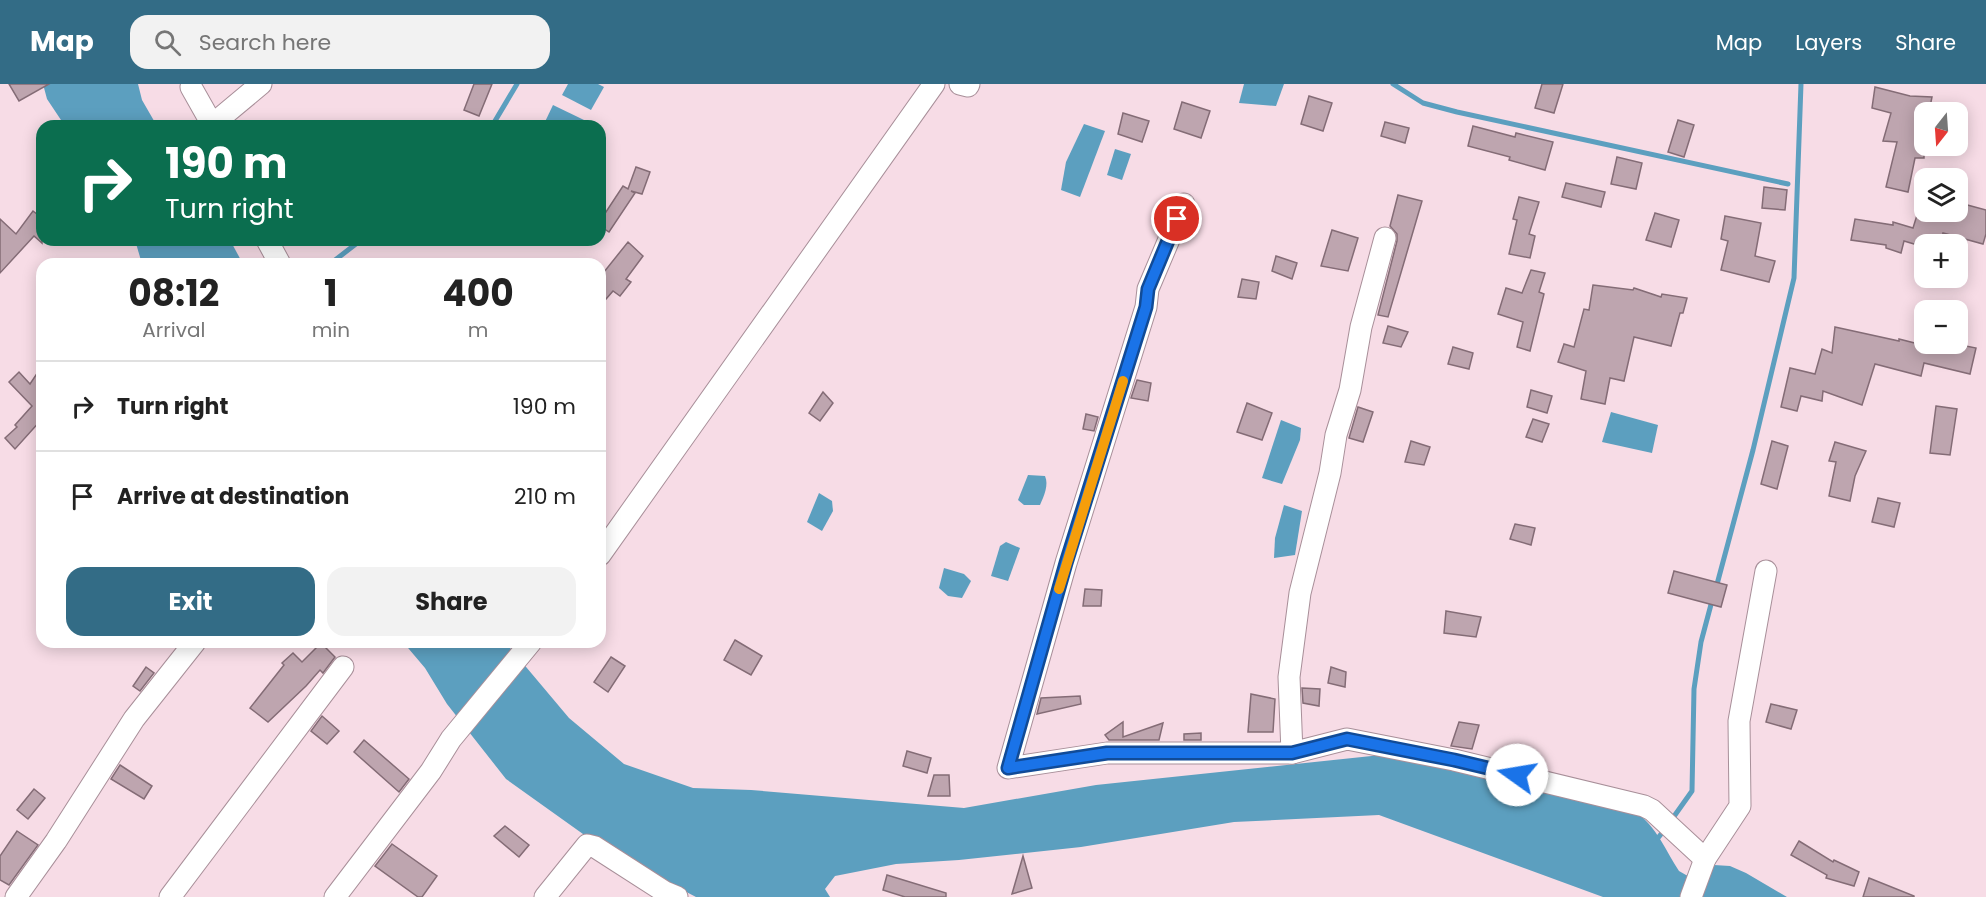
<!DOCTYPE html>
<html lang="en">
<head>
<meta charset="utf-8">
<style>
  body { margin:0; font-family:Poppins,sans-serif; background:#f2f2f2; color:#222; height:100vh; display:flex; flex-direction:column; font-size:22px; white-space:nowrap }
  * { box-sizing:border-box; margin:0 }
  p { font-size:20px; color:#767676 }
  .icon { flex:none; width:33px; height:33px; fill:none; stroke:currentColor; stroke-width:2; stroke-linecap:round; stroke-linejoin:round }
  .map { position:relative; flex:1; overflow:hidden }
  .panel { position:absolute; left:36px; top:174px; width:570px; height:390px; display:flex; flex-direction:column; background:#fff; border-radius:18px; box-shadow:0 3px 15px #0003 }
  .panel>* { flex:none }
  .guide { position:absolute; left:36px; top:36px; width:570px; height:126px; border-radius:18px; box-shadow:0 3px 15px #0003; background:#0b6e4f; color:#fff; overflow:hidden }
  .needle { width:39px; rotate:197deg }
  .buttons { position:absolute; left:1914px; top:18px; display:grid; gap:12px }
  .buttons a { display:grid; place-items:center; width:54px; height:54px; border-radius:12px; background:#fff; box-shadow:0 3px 15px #0003; font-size:30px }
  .pin { position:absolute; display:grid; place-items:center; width:51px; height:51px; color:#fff; margin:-26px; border:3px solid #fff; border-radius:50%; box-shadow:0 2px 6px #0007 }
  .me { position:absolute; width:66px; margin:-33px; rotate:283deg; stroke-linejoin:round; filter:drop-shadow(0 0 4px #0008) }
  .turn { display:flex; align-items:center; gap:21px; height:126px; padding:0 30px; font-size:27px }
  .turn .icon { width:78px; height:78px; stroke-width:2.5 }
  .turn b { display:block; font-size:42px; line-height:51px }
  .eta { display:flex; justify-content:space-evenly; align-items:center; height:102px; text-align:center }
  .eta b { font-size:36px; font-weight:700; line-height:42px }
  .primary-button { display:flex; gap:12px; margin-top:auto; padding:12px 30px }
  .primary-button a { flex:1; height:69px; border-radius:18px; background:#336c86; color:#fff; font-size:24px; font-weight:700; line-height:69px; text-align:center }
  .primary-button a+a { background:#f2f2f2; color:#222 }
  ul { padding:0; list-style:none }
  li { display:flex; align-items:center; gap:18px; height:90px; padding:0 30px; border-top:2px solid #e0e0e0 }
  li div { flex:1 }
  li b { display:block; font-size:22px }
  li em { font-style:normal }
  header { display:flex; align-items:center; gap:36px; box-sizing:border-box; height:84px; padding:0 30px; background:#336c86; color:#fff }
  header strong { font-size:28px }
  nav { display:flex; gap:33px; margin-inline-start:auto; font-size:21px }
  .search { width:420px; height:54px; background:#f2f2f2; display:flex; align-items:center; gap:15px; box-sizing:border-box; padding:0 21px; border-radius:18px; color:#767676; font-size:22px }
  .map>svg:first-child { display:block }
  .water { fill:#5c9fbf }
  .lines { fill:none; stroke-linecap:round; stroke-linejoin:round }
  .stream { stroke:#5c9fbf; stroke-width:5 }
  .building { fill:#bea5af; stroke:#846c76; stroke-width:1.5 }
  .minor-casing { stroke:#a88f99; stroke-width:23 }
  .minor { stroke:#fff; stroke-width:21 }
  .route-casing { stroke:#114b97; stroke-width:15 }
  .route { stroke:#1a73e8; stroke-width:10 }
  .slow { stroke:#f59e0b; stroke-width:10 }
</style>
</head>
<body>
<header>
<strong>Map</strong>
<div class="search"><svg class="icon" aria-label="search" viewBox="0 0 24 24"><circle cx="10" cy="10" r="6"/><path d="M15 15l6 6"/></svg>Search here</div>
<nav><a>Map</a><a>Layers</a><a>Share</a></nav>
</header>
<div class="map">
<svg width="1986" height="813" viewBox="0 0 1986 813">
  <rect width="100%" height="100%" fill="#f7dce6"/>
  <g class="water">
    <path d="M43,0H138L142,16L157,42H65L47,15Z"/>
    <path d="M568,0H598L604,3L591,26L562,11Z"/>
    <path d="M1244,0H1284L1276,22L1239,19Z"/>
    <path d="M553,21L584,36L580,42H543Z"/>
    <path d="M1084,40L1105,47L1080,113L1061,106L1066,78Z"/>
    <path d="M1115,65L1131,70L1122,96L1107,91Z"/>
    <path d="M135,156H230L243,180H142Z"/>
    <path d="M1611,328L1658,341L1652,369L1602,358Z"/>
    <path d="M1281,336L1301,344L1300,356L1282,400L1262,394Z"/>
    <path d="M1028,391L1045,392C1049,401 1044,412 1040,421H1024L1018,416Z"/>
    <path d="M819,409L832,417L833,427L822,447L807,438Z"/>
    <path d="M1284,421L1302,427L1295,471L1274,474L1275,454Z"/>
    <path d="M1006,458L1020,464L1008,497L991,492L1000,462Z"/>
    <path d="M944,484L964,490L971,497L962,514L948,512L939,504Z"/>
    <path d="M403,558H505L569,634L624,680L693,704L751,706L964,724L1096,701L1381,671L1630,724C1655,739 1663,762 1679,787L1686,791L1694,793L1705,789L1714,781L1730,782L1746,789L1787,813H1603L1379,731L1234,738L1081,763L959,776L896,780L835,792L825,805L830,813H696L604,765L506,695L447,620L425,584Z"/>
  </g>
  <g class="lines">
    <g class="stream">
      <path d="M1393,0L1423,19L1457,28L1788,100"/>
      <path d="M492,42L517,0"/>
      <path d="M330,180L361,156"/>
      <path d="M1716,504L1753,366L1794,194L1801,0"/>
      <path d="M1670,738L1692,707L1694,605L1701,558L1713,513"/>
      <path d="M1658,754L1665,745"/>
    </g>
  </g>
  <g class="building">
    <path d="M9,0H49L19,17Z"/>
    <path d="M474,0H492L479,32L464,26Z"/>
    <path d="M1542,0H1563L1554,29L1535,24Z"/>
    <path d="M1875,3L1910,12L1932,13L1929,28H1924V74H1915L1908,108L1886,103L1897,58L1883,57L1891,29L1872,24Z"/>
    <path d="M1309,12L1332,19L1323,47L1301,40Z"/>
    <path d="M1182,18L1210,27L1201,54L1174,45Z"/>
    <path d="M1123,29L1149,37L1142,58L1118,50Z"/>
    <path d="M1678,36L1694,41L1684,73L1668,68Z"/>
    <path d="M1385,38L1409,44L1405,59L1381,52Z"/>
    <path d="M1473,42L1515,53L1516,49L1553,58L1545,86L1509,76L1510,73L1468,62Z"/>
    <path d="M1617,73L1642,79L1636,105L1611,100Z"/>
    <path d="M636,83L650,88L642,110L631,107L635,109L609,148L600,142V137L623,102L628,105Z"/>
    <path d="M1566,99L1605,108L1601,123L1562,113Z"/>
    <path d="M1764,103L1787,106L1785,126L1762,124Z"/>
    <path d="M1398,111L1422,117L1388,233L1378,231L1397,157V150L1390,142Z"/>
    <path d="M1519,113L1539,118L1529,150L1535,152L1530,174L1509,170L1517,136L1513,135Z"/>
    <path d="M1960,119L1986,126V150L1983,160L1943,149L1940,160H1924V163L1904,157L1901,169L1886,164V161L1851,156L1855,135L1893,141V138L1913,144L1918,128H1958Z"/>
    <path d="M33,127L42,134V159L34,152L0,189V135L16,150Z"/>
    <path d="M1655,129L1679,136L1671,163L1646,156Z"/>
    <path d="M1725,132L1761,139L1755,172L1775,177L1769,198L1721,186L1728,157L1721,155Z"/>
    <path d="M1332,146L1358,154L1348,187L1321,182Z"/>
    <path d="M628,158L643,172L626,195L631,198L620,212L613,207L600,222V193Z"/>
    <path d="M1276,172L1297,179L1292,195L1272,187Z"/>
    <path d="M1531,186L1545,189L1539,208L1544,210L1530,267L1517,263L1523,238L1498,230L1506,204L1522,209Z"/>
    <path d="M1242,195L1259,198L1256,215L1238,213Z"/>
    <path d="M1593,201L1633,206L1634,204L1661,213L1662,210L1687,214L1683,229H1680L1671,262L1634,253L1624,297L1610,294L1605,320L1581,315L1586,287L1558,278L1564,260L1574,263L1584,225L1589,226Z"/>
    <path d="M1388,242L1408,248L1401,263L1383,259Z"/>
    <path d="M1835,243L1899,257V255L1946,267L1948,260H1956L1976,264L1970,290L1924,279L1921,292L1875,280L1862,321L1823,307L1822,317L1801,312L1797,327L1781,323L1790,284L1815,290L1822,265L1832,269Z"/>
    <path d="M1453,263L1473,269L1469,285L1448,280Z"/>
    <path d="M42,282V335L15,365L5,354L17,343L15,341L32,322L9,298L19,288L30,300Z"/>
    <path d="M1137,296L1151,299L1148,317L1131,314Z"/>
    <path d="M1531,306L1552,312L1547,329L1527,323Z"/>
    <path d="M823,308L833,319L820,337L809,329Z"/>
    <path d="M1247,319L1272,329L1262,356L1237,348Z"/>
    <path d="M1936,322L1957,325L1950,371L1930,369Z"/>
    <path d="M1358,323L1373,328L1363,358L1349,354Z"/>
    <path d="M1086,330L1098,333L1094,347L1083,345Z"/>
    <path d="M1533,335L1549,340L1542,358L1526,353Z"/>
    <path d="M1411,357L1430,363L1424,381L1405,378Z"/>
    <path d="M1772,357L1788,362L1777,405L1761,400Z"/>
    <path d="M1835,358L1866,367L1855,392L1850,417L1829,412L1836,378L1829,377Z"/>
    <path d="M1878,414L1900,419L1894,443L1872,438Z"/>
    <path d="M1515,440L1535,444L1531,461L1510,455Z"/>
    <path d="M1674,487L1727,501L1721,523L1668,509Z"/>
    <path d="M1085,505L1102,506L1101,522H1083Z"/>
    <path d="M1446,527L1481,533L1476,553L1444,549Z"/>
    <path d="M735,556L762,572L751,591L724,576Z"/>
    <path d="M321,559L335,573L323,589L320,586L306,602L268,638L250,624L284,581L282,579L293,569L302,578Z"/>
    <path d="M611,573L625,582L608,608L594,598Z"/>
    <path d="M146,583L154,589L140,607L133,602Z"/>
    <path d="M1331,583L1346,588L1345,603L1328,599Z"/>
    <path d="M1302,604L1320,605L1319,622L1303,619Z"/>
    <path d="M1251,610L1275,615L1273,648H1248Z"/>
    <path d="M1080,612L1081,620L1037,630L1041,614Z"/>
    <path d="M1771,620L1797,626L1791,645L1766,638Z"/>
    <path d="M322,632L339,647L327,660L311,647Z"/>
    <path d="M1123,638V653L1163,639L1159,656H1109L1105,651Z"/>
    <path d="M1459,638L1479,641L1472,665L1451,662Z"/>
    <path d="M1201,649V656H1184V650Z"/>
    <path d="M364,656L409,695L399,708L354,668Z"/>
    <path d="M907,667L931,674L927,689L903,682Z"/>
    <path d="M120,681L152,702L144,715L111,695Z"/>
    <path d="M934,691H949L950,712H928Z"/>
    <path d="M34,705L45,714L28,735L17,726Z"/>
    <path d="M505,742L529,761L519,773L494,752Z"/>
    <path d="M17,747L38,761L9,801L0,796V772Z"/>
    <path d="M1799,757L1833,778L1834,776L1859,788L1854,802L1826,794L1827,791L1791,771Z"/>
    <path d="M392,760L437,792L422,813H418L375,782Z"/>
    <path d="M1023,772L1032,804L1012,810Z"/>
    <path d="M887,791L946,809V813H905L883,806Z"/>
    <path d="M1869,794L1914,812V813H1863Z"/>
  </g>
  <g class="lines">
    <g class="minor-casing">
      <g id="minor">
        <path d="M960,0L968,2L969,0"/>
        <path d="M191,3L213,42"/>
        <path d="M208,42L213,40L261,0"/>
        <path d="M1184,120L1148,205L1146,223L1066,479L1008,684L1107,669H1292L1347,655L1454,676L1644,722L1652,726L1705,775"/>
        <path d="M267,156L280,180"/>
        <path d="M600,471L934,0"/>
        <path d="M1292,669L1289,593L1300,509L1330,389L1336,351L1350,306L1361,243L1385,154"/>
        <path d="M16,813L56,757L134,635L195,558"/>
        <path d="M170,813L343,583"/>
        <path d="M335,813L431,687L451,655L531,558"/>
        <path d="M545,813L587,761L595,763L665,808L677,813"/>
        <path d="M1691,813L1705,775L1740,722L1739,637L1766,487"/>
      </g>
    </g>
    <use href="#minor" class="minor"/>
  </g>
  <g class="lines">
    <g class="route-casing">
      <path id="route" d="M1177,135L1148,205L1146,223L1066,479L1008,684L1107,669H1292L1347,655L1454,676L1517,691"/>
    </g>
    <use href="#route" class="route"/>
    <path class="slow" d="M1059,505L1123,297"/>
  </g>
</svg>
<div class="buttons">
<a><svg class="needle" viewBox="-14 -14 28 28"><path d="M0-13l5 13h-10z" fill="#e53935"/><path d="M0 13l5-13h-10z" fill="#767676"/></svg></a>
<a><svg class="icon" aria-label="layers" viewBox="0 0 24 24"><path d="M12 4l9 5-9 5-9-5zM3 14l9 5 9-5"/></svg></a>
<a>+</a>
<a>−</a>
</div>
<div class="pin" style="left:1177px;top:135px;background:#d93025"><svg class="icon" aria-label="arrive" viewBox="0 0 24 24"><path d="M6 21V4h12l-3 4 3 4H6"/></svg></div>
<svg class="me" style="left:1517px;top:691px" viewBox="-20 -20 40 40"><circle r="19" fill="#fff"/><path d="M0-13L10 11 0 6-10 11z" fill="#1a73e8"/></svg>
<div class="guide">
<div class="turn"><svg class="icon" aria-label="right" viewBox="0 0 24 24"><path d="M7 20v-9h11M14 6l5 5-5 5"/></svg><div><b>190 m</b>Turn right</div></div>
</div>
<section class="panel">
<div class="eta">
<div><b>08:12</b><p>Arrival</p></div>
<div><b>1</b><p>min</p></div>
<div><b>400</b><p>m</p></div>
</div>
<ul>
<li><svg class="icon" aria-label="right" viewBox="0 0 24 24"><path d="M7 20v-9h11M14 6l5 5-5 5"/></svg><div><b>Turn right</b></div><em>190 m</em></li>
<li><svg class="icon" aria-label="arrive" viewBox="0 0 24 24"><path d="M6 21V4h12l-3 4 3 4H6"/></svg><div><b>Arrive at destination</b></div><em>210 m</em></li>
</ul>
<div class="primary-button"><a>Exit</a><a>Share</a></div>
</section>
</div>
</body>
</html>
